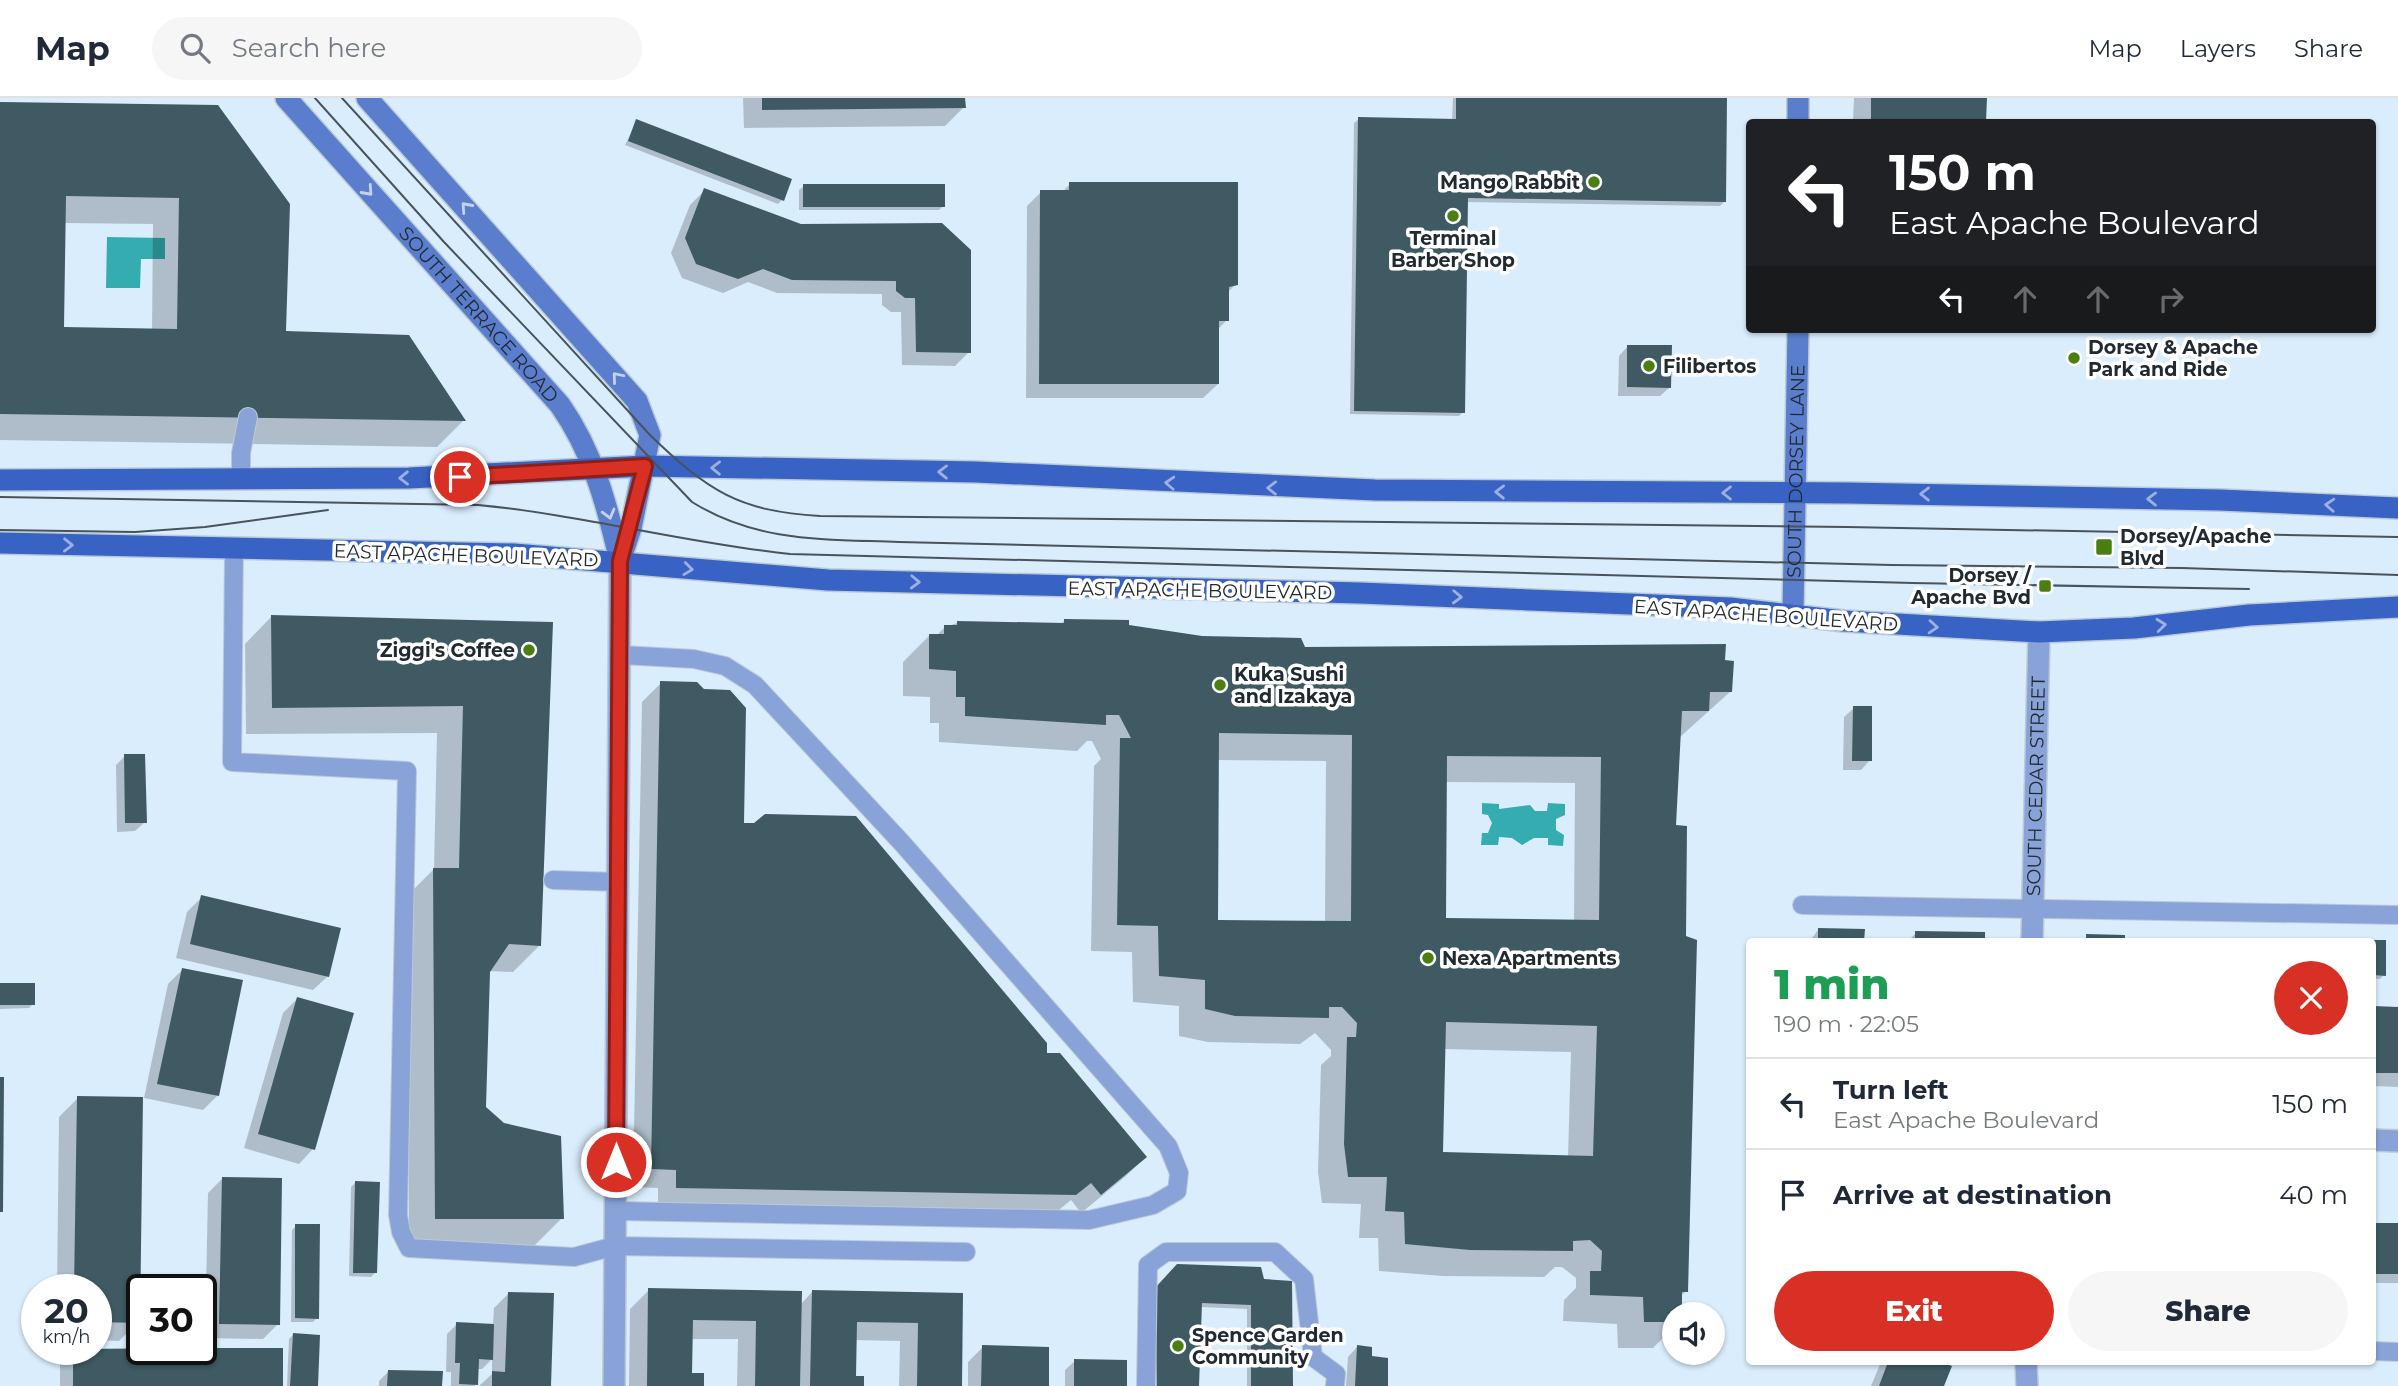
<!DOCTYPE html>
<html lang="en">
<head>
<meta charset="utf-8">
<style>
  body { margin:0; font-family:Montserrat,sans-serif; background:#f6f6f7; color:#1f2937; height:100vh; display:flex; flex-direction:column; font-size:26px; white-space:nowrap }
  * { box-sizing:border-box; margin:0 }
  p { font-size:23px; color:#747a83 }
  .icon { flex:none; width:38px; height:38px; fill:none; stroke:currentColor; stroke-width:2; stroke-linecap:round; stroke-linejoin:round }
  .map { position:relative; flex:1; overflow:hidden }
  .drawer { position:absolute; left:1746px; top:840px; width:630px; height:427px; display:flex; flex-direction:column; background:#fff; border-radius:7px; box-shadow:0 2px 5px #0004 }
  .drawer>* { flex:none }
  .hud { position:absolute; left:1746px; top:21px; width:630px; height:214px; border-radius:7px; box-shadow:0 2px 5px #0004; background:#202124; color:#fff; overflow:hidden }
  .buttons { position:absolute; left:1662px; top:1204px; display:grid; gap:14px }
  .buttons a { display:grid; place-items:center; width:63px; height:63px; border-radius:50%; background:#fff; box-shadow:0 2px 5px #0004; font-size:35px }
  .speed { position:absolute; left:21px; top:1176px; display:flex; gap:14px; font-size:35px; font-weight:700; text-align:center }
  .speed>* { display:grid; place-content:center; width:91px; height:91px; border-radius:50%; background:#fff; box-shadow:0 2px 5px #0004; line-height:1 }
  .speed small { font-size:18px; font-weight:400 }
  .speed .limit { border:4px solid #111; border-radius:10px; background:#fff; color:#111 }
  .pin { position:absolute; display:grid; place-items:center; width:60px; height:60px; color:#fff; margin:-30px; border:4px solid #fff; border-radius:50%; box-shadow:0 2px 7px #0007 }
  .me { position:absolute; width:77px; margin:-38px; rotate:0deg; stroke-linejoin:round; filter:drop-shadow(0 0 5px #0008) }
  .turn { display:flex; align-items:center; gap:24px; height:147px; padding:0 28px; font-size:32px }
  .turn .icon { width:91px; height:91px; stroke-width:2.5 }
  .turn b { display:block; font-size:49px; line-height:60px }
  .lanes { display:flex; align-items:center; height:66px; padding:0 28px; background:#0003; justify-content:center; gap:35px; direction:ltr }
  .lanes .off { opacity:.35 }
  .round { display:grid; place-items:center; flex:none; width:74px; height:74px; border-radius:37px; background:#f6f6f7 }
  .head { display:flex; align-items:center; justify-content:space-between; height:119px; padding:0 28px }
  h1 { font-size:42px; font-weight:800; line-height:52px; color:#1e9e55 }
  .button { display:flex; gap:14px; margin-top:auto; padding:14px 28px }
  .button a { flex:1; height:80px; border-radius:42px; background:#d93025; color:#fff; font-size:28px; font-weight:800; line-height:80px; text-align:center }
  .button a+a { background:#f6f6f7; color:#1f2937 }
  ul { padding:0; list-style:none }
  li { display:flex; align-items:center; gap:21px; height:91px; padding:0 28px; border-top:2px solid #e0e1e3 }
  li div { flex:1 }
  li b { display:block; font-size:26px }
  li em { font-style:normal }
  header { display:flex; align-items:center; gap:42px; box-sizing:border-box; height:98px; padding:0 35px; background:#fff; border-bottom:2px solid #e0e1e3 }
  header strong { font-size:33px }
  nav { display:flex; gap:38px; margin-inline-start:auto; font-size:24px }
  .search { width:490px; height:63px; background:#f6f6f7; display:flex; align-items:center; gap:18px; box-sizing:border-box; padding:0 24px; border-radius:38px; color:#747a83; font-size:26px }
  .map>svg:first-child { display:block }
  .water { fill:#35acb0 }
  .shadow { fill:#0003; fill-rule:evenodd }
  .building { fill:#3f5a63; fill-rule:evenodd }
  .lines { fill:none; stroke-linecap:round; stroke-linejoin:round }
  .lane-casing { stroke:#b9cad7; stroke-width:20 }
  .street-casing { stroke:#b9cad7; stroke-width:24 }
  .secondary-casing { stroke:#b9cad7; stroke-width:24 }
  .primary-casing { stroke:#b9cad7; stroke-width:24 }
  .lane { stroke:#89a3d9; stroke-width:18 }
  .street { stroke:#89a3d9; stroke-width:21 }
  .secondary { stroke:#5a7ecd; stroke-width:21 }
  .primary { stroke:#3862c3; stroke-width:21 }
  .tram { stroke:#48535c; stroke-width:2 }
  .oneway { stroke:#c5d2ee }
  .oneway2 { stroke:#9cb0e1 }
  .route-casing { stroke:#8d1f18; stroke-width:18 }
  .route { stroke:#d93025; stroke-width:12 }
  .poi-dot { fill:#4c7f11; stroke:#fff; stroke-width:2.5 }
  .labels { text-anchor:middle; stroke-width:7; stroke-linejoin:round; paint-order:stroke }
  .poi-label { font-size:19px; font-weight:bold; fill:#212a31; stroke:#fff; text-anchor:start }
  .street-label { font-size:19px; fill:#212a31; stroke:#fff }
</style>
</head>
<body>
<header>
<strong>Map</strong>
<div class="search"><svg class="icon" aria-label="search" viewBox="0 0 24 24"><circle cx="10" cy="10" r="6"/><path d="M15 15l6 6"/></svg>Search here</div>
<nav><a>Map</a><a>Layers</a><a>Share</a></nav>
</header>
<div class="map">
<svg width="2398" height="1288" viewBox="0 0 2398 1288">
  <rect width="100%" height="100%" fill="#daedfc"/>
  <g class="water">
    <path d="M107,139L165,140V161H141L140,190H106Z"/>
    <path d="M1482,705L1499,706V711L1530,707L1535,713H1547L1548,705L1565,706V717L1556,721V732L1564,737L1563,748L1548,747V740H1534L1522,747L1512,740L1499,739L1498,747H1481L1482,735H1488L1492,725L1488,717L1482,716Z"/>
  </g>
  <g class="shadow">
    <path d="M743,0H964V9L945,28L744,30Z"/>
    <path d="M1453,0H1726L1724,104L1720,108L1466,104L1463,314L1459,318L1350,316L1354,25L1359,21L1452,23Z"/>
    <path d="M1854,0H1985V24H1853Z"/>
    <path d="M0,6L217,9L284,235L464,322L437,349L0,342ZM64,125L153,126L152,232L62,231Z"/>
    <path d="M637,23L782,102L778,106L625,47Z"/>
    <path d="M1070,86L1236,186L1227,195V222L1217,232L1218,286L1203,300H1026L1027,108L1041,94H1062Z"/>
    <path d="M804,88L943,108L939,112H799V92Z"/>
    <path d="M705,92L800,128L942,127L969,254L955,268L902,267L901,214H891L882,207V196L777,195L748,184L723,195L682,180L671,155L690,107Z"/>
    <path d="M1628,248L1670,289L1660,298H1618L1619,258Z"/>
    <path d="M271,519L551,526L540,847L513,874L488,873L484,1010L562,1120L535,1147H409L407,798L434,771L437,635L246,636L245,546Z"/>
    <path d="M1064,523L1303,551L1723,564L1731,593L1680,639L1674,728L1686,1193L1680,1199V1216H1675V1228L1653,1250H1618L1617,1226L1563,1223L1564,1202L1576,1190V1180L1562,1169H1555L1544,1179L1443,1178L1379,1173L1378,1140H1359L1361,1106L1322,1105L1318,1074L1321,967L1331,958V952L1315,935L1300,946L1208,944L1179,938V908L1133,904L1132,854L1091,853L1094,668L1101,661L1092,643H1087L1077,653L939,644V625H930V599L903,598V564L930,537L936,538L945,529L957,525L1060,527ZM1217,662L1326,663L1325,824L1216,823ZM1445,684L1575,685L1574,824L1444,822ZM1443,951L1571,954L1568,1059L1441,1056Z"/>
    <path d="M661,585L742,727L1045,957L1145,1059L1126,1078L1081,1115L1071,1102L1055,1115L658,1108V1090L633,1089L642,604Z"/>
    <path d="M1854,610L1870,662L1861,672H1843L1844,619Z"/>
    <path d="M125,658L145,724L135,733L117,734L116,667Z"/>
    <path d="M202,799L328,878L313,892L176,860L187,814Z"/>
    <path d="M1818,832L1863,844H1809Z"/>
    <path d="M1916,835L1983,844H1907Z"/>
    <path d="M2373,844L2384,877L2380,881H2373Z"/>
    <path d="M182,872L217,998L203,1012L144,1000L168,886Z"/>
    <path d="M0,887L33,906L29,910L0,911Z"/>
    <path d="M297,901L313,1051L299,1066L244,1050L283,915Z"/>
    <path d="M2373,910L2398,911V989L2373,988Z"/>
    <path d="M78,1000L138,1224L119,1243L96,1242V1192H57L59,1019Z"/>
    <path d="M222,1081L278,1226L263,1241L205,1240L208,1095Z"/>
    <path d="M355,1085L376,1174L371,1179L349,1178L351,1089Z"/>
    <path d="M2373,1126L2398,1127V1185H2373Z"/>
    <path d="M296,1128L317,1220L313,1224H291L292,1132Z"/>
    <path d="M1260,1171L1291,1288H1247V1211L1200,1209L1197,1288H1153L1151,1196Z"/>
    <path d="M649,1192L800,1207L812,1194L961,1196L960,1288H899L900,1243L855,1242L854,1280L862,1288H737L738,1241H691L690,1277L702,1288H629L630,1211Z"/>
    <path d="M508,1196L550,1288H479L492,1276V1261L482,1271H477L475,1288H451V1274H446L447,1236L457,1226L493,1227L494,1210Z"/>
    <path d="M293,1237L316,1288H287L289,1241Z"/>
    <path d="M983,1249L1047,1288H968V1264Z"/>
    <path d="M1357,1249L1370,1260L1386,1288H1346L1348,1259Z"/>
    <path d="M74,1252L281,1288H60V1266Z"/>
    <path d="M1075,1263L1125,1288H1065V1272Z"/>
    <path d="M1881,1264H1934L1950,1269L1943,1288H1871Z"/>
    <path d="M388,1274L441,1288H379V1283Z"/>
  </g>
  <g class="building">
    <path d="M762,0H965L966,10L762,12Z"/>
    <path d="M1456,0H1727L1726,104L1468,100L1465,315L1354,313L1358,19L1456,21Z"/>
    <path d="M1871,0H1987L1986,24H1871Z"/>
    <path d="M0,4L218,7L290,106L286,233L409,237L466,323L0,316ZM66,98L179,100L177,231L64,229Z"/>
    <path d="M636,21L792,81L784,103L628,43Z"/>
    <path d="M1069,84H1238V187L1229,189V223H1219V286H1039L1040,92H1069Z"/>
    <rect x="803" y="86" width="142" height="23"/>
    <path d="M704,90L801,126L942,125L971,152V255L916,254L915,200H905L896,193V183L792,182L763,171L738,181L696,166L685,140Z"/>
    <path d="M1627,247H1672L1671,290L1627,289Z"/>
    <path d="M271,517L553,524L541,848L509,846L490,874L486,1009L504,1025L561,1038L564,1121H435L433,770H459L463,608L272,610Z"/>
    <path d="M1064,521L1129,522V527L1202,538L1301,540L1305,549L1726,546L1725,562L1734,563L1732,594H1710L1709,613H1682L1676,727L1687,728L1686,838L1697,842L1688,1194H1682V1216H1675V1224H1644L1643,1199L1590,1197V1173H1601L1602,1153L1590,1142L1573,1143V1153L1470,1152L1405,1146L1404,1114L1385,1113L1387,1079H1348L1344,1046L1347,939H1356L1357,925L1342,909H1329V920L1235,918L1205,911V882L1159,878L1158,828L1117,827L1120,640H1131L1119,617H1106V627L965,618V599H956V573L929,571V536H944V527H957V523L1064,525ZM1219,635L1352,637L1351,823L1218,822ZM1447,658L1601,659L1599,822L1446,820ZM1446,924L1597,928L1593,1058L1443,1054Z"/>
    <path d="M660,583L697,584L704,591L730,592L746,610L744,725H754L765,716L856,718L1047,945V955H1060L1147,1059L1101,1097L1091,1085L1076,1097L676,1090V1072L651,1071Z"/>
    <path d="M1853,608H1872V663H1852Z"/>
    <path d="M124,656H145L147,725H125Z"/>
    <path d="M201,797L341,830L329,879L190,846Z"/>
    <path d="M1818,830L1865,831L1864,844H1818Z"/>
    <path d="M1915,833L1985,834V844H1915Z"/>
    <path d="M2086,836L2125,837V844H2086Z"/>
    <path d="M2373,842H2386V878L2373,877Z"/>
    <path d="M182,870L243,882L219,998L157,986Z"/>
    <rect x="0" y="885" width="35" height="22"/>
    <path d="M297,899L354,915L315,1052L258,1036Z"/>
    <path d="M2373,908L2398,909V975H2373Z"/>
    <path d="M0,979H4L3,1114H0Z"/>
    <path d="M77,998L143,999L140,1225L96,1224V1192H74Z"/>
    <path d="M222,1079L282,1080L280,1227L219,1226Z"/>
    <path d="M355,1083L380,1084L377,1175H353Z"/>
    <rect x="2373" y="1125" width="25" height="51"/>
    <path d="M295,1126H320L319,1221L295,1220Z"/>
    <path d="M1177,1166L1261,1169L1264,1181L1292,1183L1293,1288H1251V1207L1202,1205L1199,1288H1157L1155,1190Z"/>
    <path d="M648,1190L802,1193L800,1288H755L756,1223L693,1222L692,1275H704V1288H647Z"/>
    <path d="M812,1192L963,1195L962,1288H917L918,1225L857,1224L856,1278H864V1288H810Z"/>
    <path d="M508,1194L554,1195L551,1288H492V1273L505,1274Z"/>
    <path d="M456,1224L494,1226L493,1262L479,1261L478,1287L459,1286L460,1265H455Z"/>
    <path d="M293,1235L320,1237L318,1288H290Z"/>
    <path d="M982,1247L1049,1249V1288H981Z"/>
    <path d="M1357,1247L1372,1249V1258L1388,1260V1288H1355Z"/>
    <path d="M201,1250H283V1288H73V1251Z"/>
    <path d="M1074,1261L1127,1262V1288H1074Z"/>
    <path d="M1888,1264H1939L1952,1268L1944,1288H1879Z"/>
    <path d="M388,1272L443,1273L442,1288H387Z"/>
  </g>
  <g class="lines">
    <g class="lane-casing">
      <g id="lane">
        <path d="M241,381V355L248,319"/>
        <path d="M234,450L232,664L407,673L398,1117L401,1134L409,1150L574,1159L615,1148L966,1154"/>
        <path d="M553,782L618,784"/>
        <path d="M1802,807L2398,817"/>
        <path d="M616,1113L1089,1122L1153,1107L1177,1093L1179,1075L1168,1048L902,745L755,587L725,568L694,561L622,557"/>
        <path d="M2373,1253L2398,1254"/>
        <path d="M1146,1288L1148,1167L1166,1154H1275L1304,1181L1313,1259L1336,1276L1335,1288"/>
      </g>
    </g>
    <g class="street-casing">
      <g id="street">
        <path id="s1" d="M2032,844L2039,534"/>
        <path d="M2373,1042L2398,1043"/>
        <path d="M2026,1264L2027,1288"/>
        <path d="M614,1288L620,463"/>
      </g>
    </g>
    <g class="secondary-casing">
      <g id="secondary">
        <path id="s2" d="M286,0L560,307C593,354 607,407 620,463"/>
        <path d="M367,0L637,303L650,337L631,430L620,463"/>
        <path d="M1798,0V24"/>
        <path id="s3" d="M1793,515L1798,231"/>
      </g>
    </g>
    <g class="primary-casing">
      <g id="primary">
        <path d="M0,382L409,380L645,368L976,374L1375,392L1848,395L2220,402L2398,410"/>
        <path d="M0,445L514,456L828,482L1360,495L1730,510L1844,523L2039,534L2134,530L2249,517L2398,509"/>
      </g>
    </g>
    <use href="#lane" class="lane"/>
    <use href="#street" class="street"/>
    <use href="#secondary" class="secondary"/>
    <use href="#primary" class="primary"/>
    <g class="tram">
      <path d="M315,0L444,144L692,404C758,445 825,441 899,444L1892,467L2182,470L2398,477"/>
      <path d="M342,0L650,337C708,393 738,413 820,418L1847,429L2398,439"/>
      <path d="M0,399L478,407C583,417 685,445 790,456L1913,485L2249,491"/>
      <path d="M0,432L135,434L205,429L328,412"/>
    </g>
  </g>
  <defs><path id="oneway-chevron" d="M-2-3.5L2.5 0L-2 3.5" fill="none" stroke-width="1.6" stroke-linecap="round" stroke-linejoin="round" transform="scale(1.75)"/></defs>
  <g class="oneway">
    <use href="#oneway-chevron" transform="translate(368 93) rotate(48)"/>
    <use href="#oneway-chevron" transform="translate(466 109) rotate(-132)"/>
    <use href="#oneway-chevron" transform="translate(617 279) rotate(-130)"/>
    <use href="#oneway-chevron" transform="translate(609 416) rotate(75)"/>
  </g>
  <g class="oneway2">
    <use href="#oneway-chevron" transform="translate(716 370) rotate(-179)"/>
    <use href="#oneway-chevron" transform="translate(943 374) rotate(-179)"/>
    <use href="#oneway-chevron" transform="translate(404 380) rotate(179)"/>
    <use href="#oneway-chevron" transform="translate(1170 385) rotate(-177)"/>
    <use href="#oneway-chevron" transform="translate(1272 390) rotate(-179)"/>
    <use href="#oneway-chevron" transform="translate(1500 394) rotate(-179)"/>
    <use href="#oneway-chevron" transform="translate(1727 395) rotate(-180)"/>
    <use href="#oneway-chevron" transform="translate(1925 396) rotate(-179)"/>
    <use href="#oneway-chevron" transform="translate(2152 401) rotate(-179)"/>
    <use href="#oneway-chevron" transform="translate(2330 407) rotate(-177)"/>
    <use href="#oneway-chevron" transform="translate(68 447) rotate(1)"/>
    <use href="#oneway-chevron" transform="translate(688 471) rotate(7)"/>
    <use href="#oneway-chevron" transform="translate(915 484) rotate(2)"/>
    <use href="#oneway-chevron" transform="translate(1457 499) rotate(2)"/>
    <use href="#oneway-chevron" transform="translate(2161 527) rotate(-6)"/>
    <use href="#oneway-chevron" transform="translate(1933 529) rotate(4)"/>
  </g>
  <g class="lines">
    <g class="route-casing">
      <path id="route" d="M460,379L645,368L620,463L616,1064"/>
    </g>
    <use href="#route" class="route"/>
  </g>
  <g class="poi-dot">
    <circle cx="1594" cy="84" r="7"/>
    <circle cx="1453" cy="118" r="7"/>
    <circle cx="2074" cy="260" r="7"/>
    <circle cx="1649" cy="268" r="7"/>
    <rect x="2095" y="440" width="18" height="18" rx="3.5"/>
    <rect x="2038" y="481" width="14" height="14" rx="3.5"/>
    <circle cx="529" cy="552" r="7"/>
    <circle cx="1220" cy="587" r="7"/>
    <circle cx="1428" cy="860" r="7"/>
    <circle cx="1178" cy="1248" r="7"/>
  </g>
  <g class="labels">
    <g class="poi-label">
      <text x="1580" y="91" text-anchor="end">Mango Rabbit</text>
      <text x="1453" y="147" text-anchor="middle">Terminal<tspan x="1453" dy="22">Barber Shop</tspan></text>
      <text x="2088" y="256">Dorsey &amp; Apache<tspan x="2088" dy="22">Park and Ride</tspan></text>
      <text x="1663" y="275">Filibertos</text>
      <text x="2120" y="445">Dorsey/Apache<tspan x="2120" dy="22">Blvd</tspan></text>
      <text x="2031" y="484" text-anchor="end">Dorsey /<tspan x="2031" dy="22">Apache Bvd</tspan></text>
      <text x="515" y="559" text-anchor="end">Ziggi's Coffee</text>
      <text x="1234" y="583">Kuka Sushi<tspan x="1234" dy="22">and Izakaya</tspan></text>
      <text x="1442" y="867">Nexa Apartments</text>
      <text x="1192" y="1244">Spence Garden<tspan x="1192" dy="22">Community</tspan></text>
    </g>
    <g class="street-label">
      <text dy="7" stroke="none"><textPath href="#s2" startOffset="290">SOUTH TERRACE ROAD</textPath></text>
      <text dy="7" stroke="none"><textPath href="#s3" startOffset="142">SOUTH DORSEY LANE</textPath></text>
      <text transform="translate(466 457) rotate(2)" y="7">EAST APACHE BOULEVARD</text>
      <text transform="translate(1200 492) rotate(1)" y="7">EAST APACHE BOULEVARD</text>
      <text transform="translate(1766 517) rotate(4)" y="7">EAST APACHE BOULEVARD</text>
      <text dy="7" stroke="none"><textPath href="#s1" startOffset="156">SOUTH CEDAR STREET</textPath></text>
    </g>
  </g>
</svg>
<div class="buttons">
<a><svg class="icon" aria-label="sound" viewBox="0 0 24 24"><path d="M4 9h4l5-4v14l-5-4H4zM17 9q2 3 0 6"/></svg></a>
</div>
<div class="speed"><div>20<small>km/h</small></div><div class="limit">30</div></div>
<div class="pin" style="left:460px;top:379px;background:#d93025"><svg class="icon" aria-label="arrive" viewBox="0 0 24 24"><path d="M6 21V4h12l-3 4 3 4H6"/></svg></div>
<svg class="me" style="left:616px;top:1064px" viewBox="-20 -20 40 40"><circle r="17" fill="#d93025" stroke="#fff" stroke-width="3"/><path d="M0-11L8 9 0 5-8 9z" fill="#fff"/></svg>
<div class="hud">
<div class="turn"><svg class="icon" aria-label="left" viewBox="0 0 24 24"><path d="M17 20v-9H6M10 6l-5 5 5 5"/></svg><div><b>150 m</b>East Apache Boulevard</div></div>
<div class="lanes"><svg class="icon" aria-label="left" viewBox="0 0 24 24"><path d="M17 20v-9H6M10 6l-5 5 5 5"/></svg><svg class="icon off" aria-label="ahead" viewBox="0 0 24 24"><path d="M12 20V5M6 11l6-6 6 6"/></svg><svg class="icon off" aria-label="ahead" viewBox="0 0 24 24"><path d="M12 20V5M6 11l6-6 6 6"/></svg><svg class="icon off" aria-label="right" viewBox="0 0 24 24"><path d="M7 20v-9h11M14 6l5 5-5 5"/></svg></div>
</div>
<section class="drawer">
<div class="head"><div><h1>1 min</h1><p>190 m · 22:05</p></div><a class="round" style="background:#d93025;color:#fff"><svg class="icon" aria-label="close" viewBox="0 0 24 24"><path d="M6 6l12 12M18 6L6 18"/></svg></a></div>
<ul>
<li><svg class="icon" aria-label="left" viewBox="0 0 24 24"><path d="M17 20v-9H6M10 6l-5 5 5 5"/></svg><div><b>Turn left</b><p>East Apache Boulevard</p></div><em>150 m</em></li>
<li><svg class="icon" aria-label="arrive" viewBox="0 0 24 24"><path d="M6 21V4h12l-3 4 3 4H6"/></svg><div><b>Arrive at destination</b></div><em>40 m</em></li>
</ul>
<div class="button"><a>Exit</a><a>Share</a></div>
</section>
</div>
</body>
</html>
